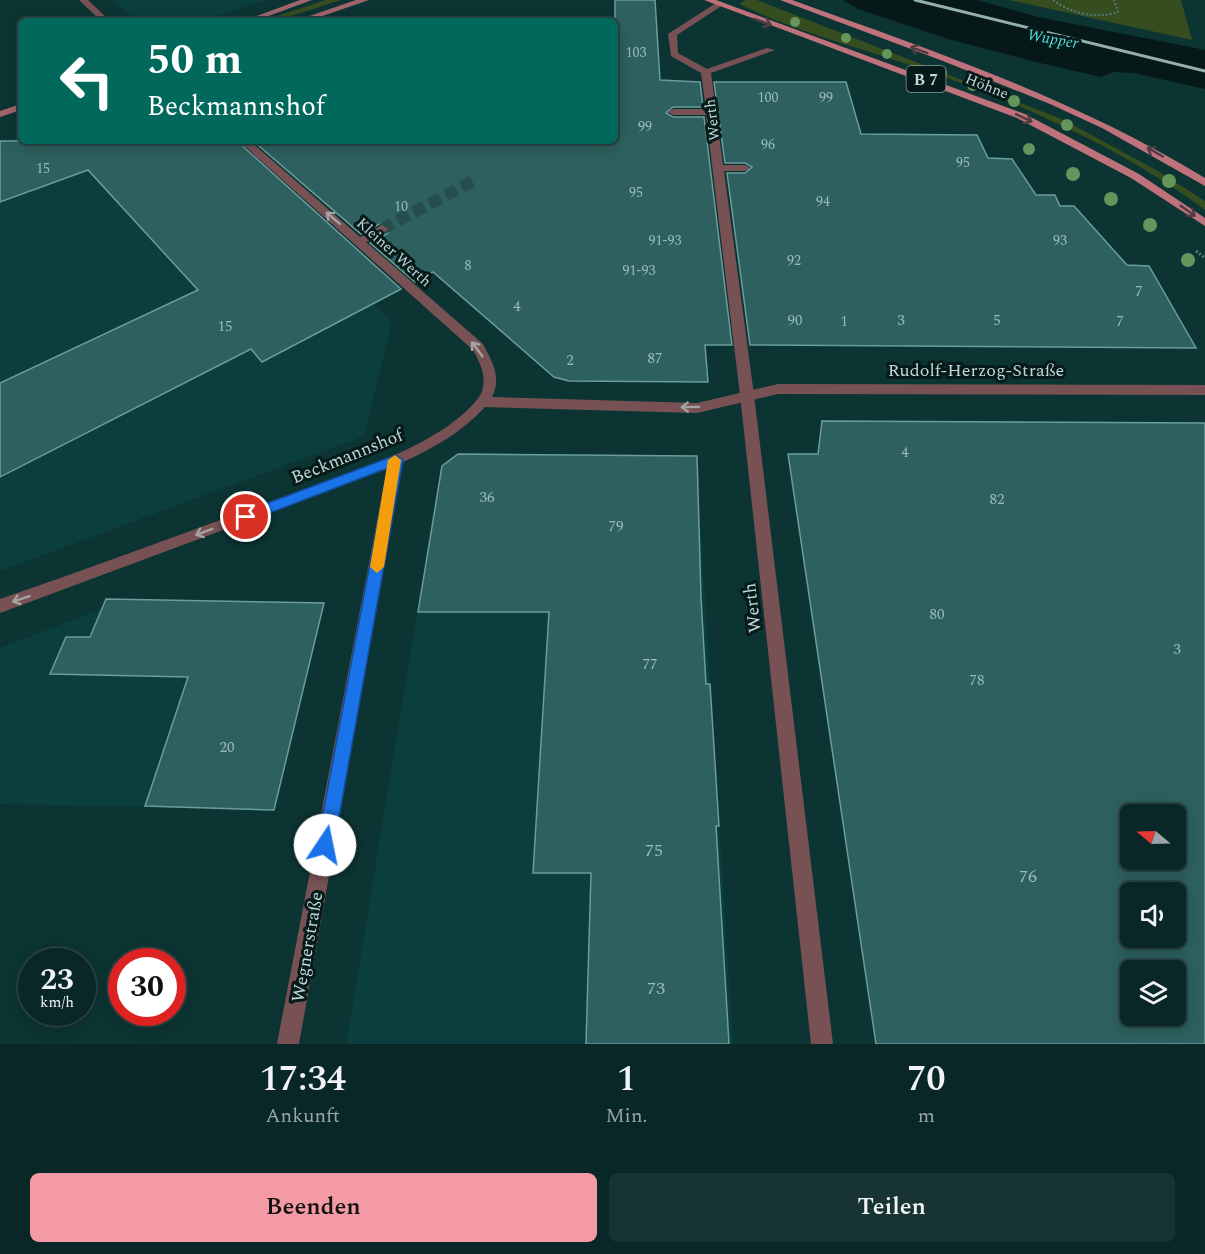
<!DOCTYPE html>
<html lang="de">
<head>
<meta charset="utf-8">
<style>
  body { margin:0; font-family:Spectral,serif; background:#173332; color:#f1f3f6; height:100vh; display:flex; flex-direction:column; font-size:22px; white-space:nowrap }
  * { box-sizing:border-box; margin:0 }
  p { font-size:20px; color:#99a5a7 }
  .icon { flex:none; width:33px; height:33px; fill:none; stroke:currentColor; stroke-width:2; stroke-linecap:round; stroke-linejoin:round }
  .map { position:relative; height:1044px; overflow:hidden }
  .details { display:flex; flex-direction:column; background:#092726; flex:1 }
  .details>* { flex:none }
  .top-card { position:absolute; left:18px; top:18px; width:600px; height:126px; border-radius:9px; box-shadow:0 3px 15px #0003,0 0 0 2px #294443; background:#00695c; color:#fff; overflow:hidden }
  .needle { width:39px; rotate:289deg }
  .controls { position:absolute; left:1120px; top:804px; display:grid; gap:12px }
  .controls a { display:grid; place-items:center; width:66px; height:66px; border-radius:9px; background:#092726; box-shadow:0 3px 15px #0003,0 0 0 2px #294443; font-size:30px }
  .speed { position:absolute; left:18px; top:948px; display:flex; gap:12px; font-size:30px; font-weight:700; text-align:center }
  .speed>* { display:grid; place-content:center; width:78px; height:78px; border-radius:50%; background:#092726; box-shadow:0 3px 15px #0003,0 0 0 2px #294443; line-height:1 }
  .speed small { font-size:15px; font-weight:400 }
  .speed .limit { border:9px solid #d22; background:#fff; color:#111 }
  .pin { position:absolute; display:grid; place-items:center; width:51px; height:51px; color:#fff; margin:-26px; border:3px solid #fff; border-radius:50%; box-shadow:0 2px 6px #0007 }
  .me { position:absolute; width:66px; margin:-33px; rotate:11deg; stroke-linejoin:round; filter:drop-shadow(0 0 4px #0008) }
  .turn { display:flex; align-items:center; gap:21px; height:126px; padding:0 30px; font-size:27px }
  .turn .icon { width:78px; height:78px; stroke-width:2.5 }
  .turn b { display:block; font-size:42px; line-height:51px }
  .eta { display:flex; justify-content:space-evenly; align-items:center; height:102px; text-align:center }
  .eta b { font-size:36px; font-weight:600; line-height:42px }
  .cta { display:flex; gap:12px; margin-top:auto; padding:12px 30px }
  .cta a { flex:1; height:69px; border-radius:9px; background:#f49aa5; color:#111; font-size:24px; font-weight:600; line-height:69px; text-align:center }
  .cta a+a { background:#173332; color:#f1f3f6 }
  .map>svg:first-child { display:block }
  .built { fill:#0b3f3e }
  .green { fill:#354d1f }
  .water { fill:#071818 }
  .building { fill:#2d605e; stroke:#6a9d9b; stroke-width:1.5; fill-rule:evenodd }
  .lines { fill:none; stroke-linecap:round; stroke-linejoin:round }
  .pedestrian-tunnel { stroke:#274d4c; stroke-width:12; stroke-dasharray:12 6; stroke-linecap:butt }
  .path-far1 { stroke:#587978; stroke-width:2; stroke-dasharray:2 2; stroke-linecap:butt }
  .path { stroke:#587978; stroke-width:3; stroke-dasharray:2 2; stroke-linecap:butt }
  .pedestrian { fill:#785155; fill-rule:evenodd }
  .minor { fill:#785155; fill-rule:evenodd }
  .secondary { fill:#a1646b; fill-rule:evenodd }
  .primary { fill:#c0727c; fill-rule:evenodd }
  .rail { stroke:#93afae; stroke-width:3 }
  .tree { fill:#64955b }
  .oneway { stroke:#503d41 }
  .oneway2 { stroke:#a3a3a4 }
  .route { fill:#1a73e8; stroke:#114b97; stroke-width:1.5 }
  .slow { fill:#f59e0b }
  .labels { text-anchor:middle; stroke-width:6; stroke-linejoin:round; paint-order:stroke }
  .far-number-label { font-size:14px; fill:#9bbbba }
  .far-street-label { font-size:15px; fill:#c0d9d8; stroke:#051a19 }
  .number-label { font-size:15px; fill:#9bbbba }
  .far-water-label { font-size:16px; font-style:italic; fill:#55ded9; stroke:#051a19 }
  .shield { fill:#051a19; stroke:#88a09f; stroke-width:1.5 }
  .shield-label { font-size:16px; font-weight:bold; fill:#c0d9d8 }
  .street-label { font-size:18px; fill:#c0d9d8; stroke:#051a19 }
  .near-number-label { font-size:18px; fill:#9bbbba }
</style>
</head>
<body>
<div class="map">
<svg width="1205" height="1044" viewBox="0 0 1205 1044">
  <rect width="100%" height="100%" fill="#0c3433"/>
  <g class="built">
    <path d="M112,0H267L202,21H137Z"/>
    <path d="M21,135V141H198L392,321L364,436L0,571V143Z"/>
    <path d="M460,453L696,456L733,1044H346L442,466Z"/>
    <path d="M128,599L324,603L274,810L0,804V648Z"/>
  </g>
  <g class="green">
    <path d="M326,0H341L276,21H261Z"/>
    <path d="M745,0H757L1064,120L1156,170L1205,201V210C1127,151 1024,105 933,73C869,50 800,34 739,4Z"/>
    <path d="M1009,0H1181L1192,40Z"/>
  </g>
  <path class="water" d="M843,0H977L1038,17L1205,50V89L1134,73L1113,72L1101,77L1036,62L948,39L858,9Z"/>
  <g class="building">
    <path d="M615,0H655L660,80L700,82L703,107H673L666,113L673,117H704L732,345H705L708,382L569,381L554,377L433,272L415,282L370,243L388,233L389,227L381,223L361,234L253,141H615Z"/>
    <path d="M714,82H846L861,134L977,135L988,158L1012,159L1036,195H1055L1060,206H1074L1127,265L1149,266L1196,348L750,345L727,173H745L752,167L745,163H725Z"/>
    <path d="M0,141H237L401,289L262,362L251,349L0,477V383L198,290L88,170L0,202Z"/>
    <path d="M822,421L1205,423V1044H876L788,454H818ZM1131,814H1176V860H1131ZM1131,892H1176V938H1131ZM1131,970H1176V1016H1131Z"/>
    <path d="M458,454L697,456L701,598L706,684H710L719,826H716L729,1044H586L591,873H533L549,612H418L442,466Z"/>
    <path d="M106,599L324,603L274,810L145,806L188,677L50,674L66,637H90Z"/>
  </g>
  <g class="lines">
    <path class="pedestrian-tunnel" d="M382,229L475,180"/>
    <path class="path-far1" d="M1053,0C1072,14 1096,19 1118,12L1114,0"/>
    <path class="path" d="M1196,251L1205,258"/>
    <g class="pedestrian">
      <path d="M716,3L723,5L677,35L678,53L707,69L767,48L775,50L711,73L723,165H745L750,168L745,171H724L754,395L833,1044H811L740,395L706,115H673L668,112L673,109H706L701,73L671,56L668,34Z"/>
      <path d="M382,225L388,229L386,231L363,244L359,245L353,241Z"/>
    </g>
    <g class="minor">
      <path d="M79,0H88L110,21H101Z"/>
      <path d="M239,141H250L483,344C492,361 502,378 492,397L697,403L778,384L1205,385V395L778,394L697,413L485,407C462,432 434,448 403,462L299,1044H277L387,469L0,613V599C87,569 174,537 261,505C322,482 440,450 479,397C489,382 481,364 473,350Z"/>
    </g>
    <g class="secondary">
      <path d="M300,0H312L255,21H243Z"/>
      <path d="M356,0H369L308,21H295Z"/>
      <path d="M21,104V110L0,117V111Z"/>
    </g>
    <g class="primary">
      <path d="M704,0H716L1025,114L1139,174L1205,218V226L1131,178L1017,118Z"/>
      <path d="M780,0H792C934,51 1076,99 1205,178V186L1102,128L1050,104L943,61Z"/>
    </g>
    <path class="rail" d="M915,0L1205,71"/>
  </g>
  <g class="tree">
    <circle cx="795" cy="22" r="5"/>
    <circle cx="846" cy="38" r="5"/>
    <circle cx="887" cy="54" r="5"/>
    <circle cx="941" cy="73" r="6"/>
    <circle cx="973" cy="85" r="6"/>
    <circle cx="1014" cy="101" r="6"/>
    <circle cx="1067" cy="125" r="6"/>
    <circle cx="1029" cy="149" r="6"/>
    <circle cx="1073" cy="174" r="7"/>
    <circle cx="1169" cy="181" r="7"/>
    <circle cx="1111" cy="199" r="7"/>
    <circle cx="1150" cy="225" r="7"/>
    <circle cx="1188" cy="260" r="7"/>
  </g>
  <defs><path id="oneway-shaft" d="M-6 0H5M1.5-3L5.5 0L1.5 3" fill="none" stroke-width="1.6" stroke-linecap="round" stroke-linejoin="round" transform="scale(1.5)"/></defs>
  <g class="oneway">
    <use href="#oneway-shaft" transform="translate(763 22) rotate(20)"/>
    <use href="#oneway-shaft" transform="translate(919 50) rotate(-160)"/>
    <use href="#oneway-shaft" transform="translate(1024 118) rotate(25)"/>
    <use href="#oneway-shaft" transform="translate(1155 152) rotate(-150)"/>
    <use href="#oneway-shaft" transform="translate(1188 211) rotate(35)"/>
  </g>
  <g class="oneway2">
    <use href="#oneway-shaft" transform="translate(333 218) rotate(-139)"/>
    <use href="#oneway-shaft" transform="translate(477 349) rotate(-127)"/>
    <use href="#oneway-shaft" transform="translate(690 407) rotate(179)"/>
    <use href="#oneway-shaft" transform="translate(204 532) rotate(159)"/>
    <use href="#oneway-shaft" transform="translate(21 599) rotate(161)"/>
  </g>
  <path class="route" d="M396,455L403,460L334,845L331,851L325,854L319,851L317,845L388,468L246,522L239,517L241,513Z"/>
  <path class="slow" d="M395,455L401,460L384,567L377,573L370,567L388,460Z"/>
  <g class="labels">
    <g class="far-number-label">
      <text x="636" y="57">103</text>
      <text x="768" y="102">100</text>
      <text x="826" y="102">99</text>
      <text x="645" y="131">99</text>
      <text x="768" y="149">96</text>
      <text x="963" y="167">95</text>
      <text x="43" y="173">15</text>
      <text x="636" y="197">95</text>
      <text x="823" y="206">94</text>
      <text x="401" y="211">10</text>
      <text x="665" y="245">91-93</text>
      <text x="1060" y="245">93</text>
      <text x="794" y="265">92</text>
      <text x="468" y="270">8</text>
      <text x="639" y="275">91-93</text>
    </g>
    <g class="far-street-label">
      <text transform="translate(987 86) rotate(22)" y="5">Höhne</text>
      <text transform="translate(712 120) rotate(-97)" y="5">Werth</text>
      <text transform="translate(394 252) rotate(42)" y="5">Kleiner Werth</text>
    </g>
    <g class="number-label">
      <text x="1139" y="296">7</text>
      <text x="517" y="311">4</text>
      <text x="795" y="325">90</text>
      <text x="901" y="325">3</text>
      <text x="997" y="325">5</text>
      <text x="844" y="326">1</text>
      <text x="1120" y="326">7</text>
      <text x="225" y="331">15</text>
      <text x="655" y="363">87</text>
      <text x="570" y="365">2</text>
      <text x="905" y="457">4</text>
      <text x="487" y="502">36</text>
      <text x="997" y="504">82</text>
      <text x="616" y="531">79</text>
      <text x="937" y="619">80</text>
      <text x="1177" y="654">3</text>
      <text x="650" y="669">77</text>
      <text x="977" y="685">78</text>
      <text x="227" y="752">20</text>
    </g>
    <g class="far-water-label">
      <text transform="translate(1053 38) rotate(10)" y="6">Wupper</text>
    </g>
    <rect class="shield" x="906.5" y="66" width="39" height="26" rx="4.5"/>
    <g class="shield-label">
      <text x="926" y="85">B 7</text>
    </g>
    <g class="street-label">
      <text x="976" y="376">Rudolf-Herzog-Straße</text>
      <text transform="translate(347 456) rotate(-22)" y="6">Beckmannshof</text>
      <text transform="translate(752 608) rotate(-97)" y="6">Werth</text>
      <text transform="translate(307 947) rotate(-80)" y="6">Wegnerstraße</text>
    </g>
    <g class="near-number-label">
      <text x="654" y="856">75</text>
      <text x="1028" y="882">76</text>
      <text x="656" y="994">73</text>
    </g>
  </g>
</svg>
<div class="controls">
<a><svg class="needle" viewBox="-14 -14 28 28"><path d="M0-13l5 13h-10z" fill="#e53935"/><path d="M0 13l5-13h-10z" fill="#99a5a7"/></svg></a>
<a><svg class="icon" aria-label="sound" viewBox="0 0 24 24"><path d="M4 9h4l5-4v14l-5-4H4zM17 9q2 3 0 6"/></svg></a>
<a><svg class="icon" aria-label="layers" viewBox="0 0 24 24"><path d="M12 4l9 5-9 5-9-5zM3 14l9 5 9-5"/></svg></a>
</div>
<div class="speed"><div>23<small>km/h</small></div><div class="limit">30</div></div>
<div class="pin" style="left:246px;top:517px;background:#d93025"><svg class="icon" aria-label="arrive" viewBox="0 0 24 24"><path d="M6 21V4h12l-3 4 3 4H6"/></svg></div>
<svg class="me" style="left:325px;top:845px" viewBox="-20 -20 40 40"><circle r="19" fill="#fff"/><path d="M0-13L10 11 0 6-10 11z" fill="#1a73e8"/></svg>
<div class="top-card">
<div class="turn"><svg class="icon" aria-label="left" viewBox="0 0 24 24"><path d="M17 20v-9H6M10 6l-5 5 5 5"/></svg><div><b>50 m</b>Beckmannshof</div></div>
</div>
</div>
<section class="details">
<div class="eta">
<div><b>17:34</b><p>Ankunft</p></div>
<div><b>1</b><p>Min.</p></div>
<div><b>70</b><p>m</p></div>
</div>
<div class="cta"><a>Beenden</a><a>Teilen</a></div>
</section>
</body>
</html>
